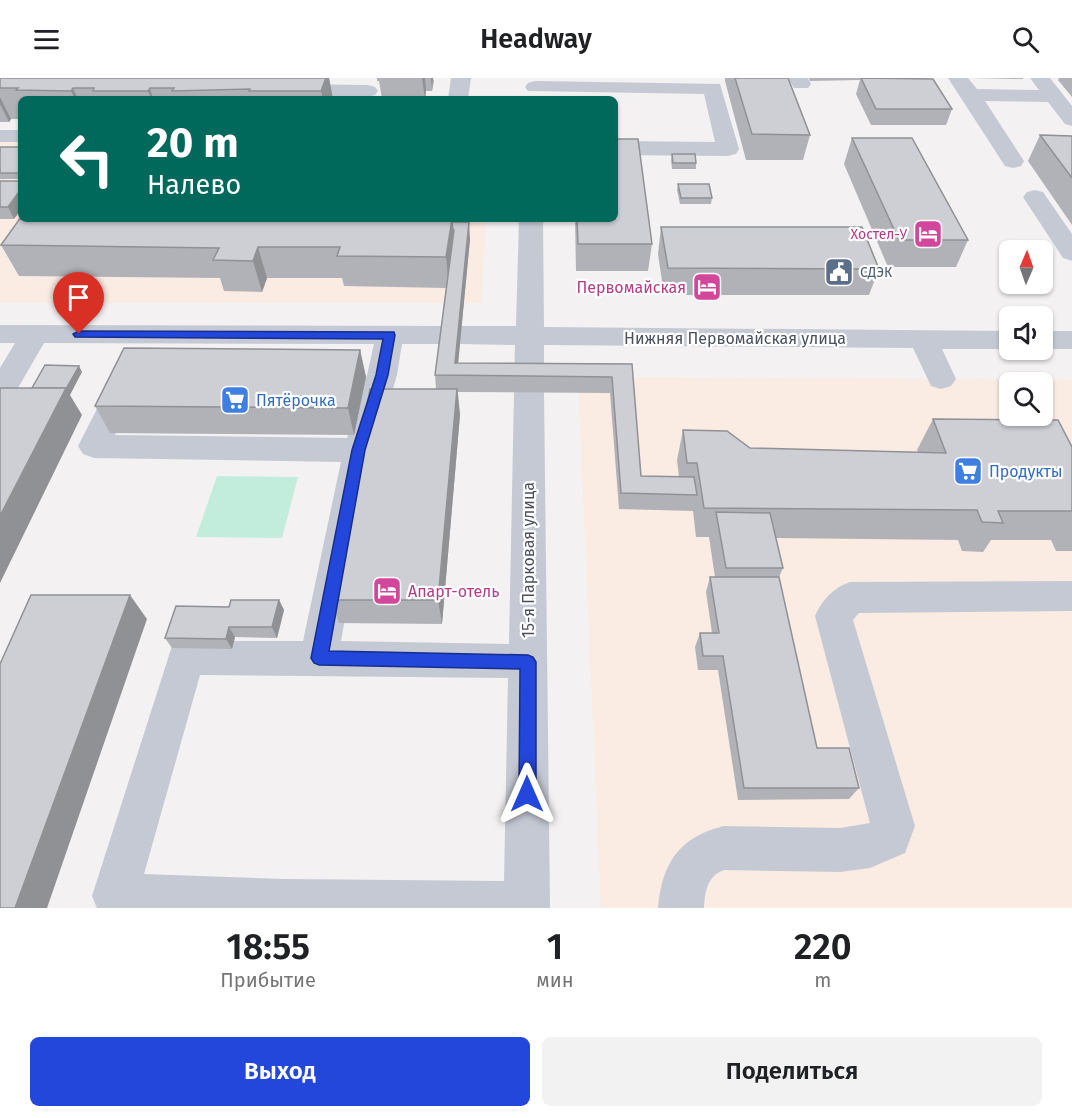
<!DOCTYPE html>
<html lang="ru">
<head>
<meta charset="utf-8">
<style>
  body { margin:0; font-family:"Fira Sans",sans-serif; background:#f2f2f2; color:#202124; height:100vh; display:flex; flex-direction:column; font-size:22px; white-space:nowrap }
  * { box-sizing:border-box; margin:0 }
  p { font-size:20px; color:#757577 }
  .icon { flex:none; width:33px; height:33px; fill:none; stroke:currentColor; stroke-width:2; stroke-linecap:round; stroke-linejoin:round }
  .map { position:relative; height:830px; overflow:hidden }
  .side { display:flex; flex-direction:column; background:#fff; flex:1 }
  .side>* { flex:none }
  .guide { position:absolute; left:18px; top:18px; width:600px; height:126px; border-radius:9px; box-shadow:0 2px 4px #0004; background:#00695c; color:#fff; overflow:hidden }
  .needle { width:39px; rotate:2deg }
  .controls { position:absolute; left:999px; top:162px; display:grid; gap:12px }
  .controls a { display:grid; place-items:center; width:54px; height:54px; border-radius:9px; background:#fff; box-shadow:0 2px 4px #0004; font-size:30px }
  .pin { position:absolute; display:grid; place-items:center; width:51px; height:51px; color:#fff; margin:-62px -26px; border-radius:50% 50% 50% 0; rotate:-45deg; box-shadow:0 0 6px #0007 }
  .pin .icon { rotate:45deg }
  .me { position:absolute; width:66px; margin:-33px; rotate:0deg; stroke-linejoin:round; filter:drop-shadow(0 0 4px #0008) }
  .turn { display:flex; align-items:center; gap:21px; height:126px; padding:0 30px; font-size:27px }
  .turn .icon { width:78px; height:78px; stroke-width:2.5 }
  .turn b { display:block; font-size:42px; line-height:51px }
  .eta { display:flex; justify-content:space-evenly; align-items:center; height:102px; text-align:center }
  .eta b { font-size:36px; font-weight:600; line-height:42px }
  .button { display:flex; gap:12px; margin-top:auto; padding:12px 30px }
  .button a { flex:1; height:69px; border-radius:9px; background:#2347da; color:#fff; font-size:24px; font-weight:600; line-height:69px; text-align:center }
  .button a+a { background:#f2f2f2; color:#202124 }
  header { display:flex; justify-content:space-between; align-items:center; height:78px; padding:0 30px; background:#fff; font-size:27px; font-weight:600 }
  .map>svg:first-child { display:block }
  .medical { fill:#faebe3; fill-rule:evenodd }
  .green { fill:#c2eddd }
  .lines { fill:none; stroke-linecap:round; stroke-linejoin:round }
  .minor { fill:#c5c9d4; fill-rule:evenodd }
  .wall { fill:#b1b2b7 }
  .shaded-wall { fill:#909195 }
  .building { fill:#cecfd5; stroke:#909195; stroke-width:1.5 }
  .route { fill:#2347da; stroke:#172e8e; stroke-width:1.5 }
  .labels { text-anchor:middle; stroke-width:4.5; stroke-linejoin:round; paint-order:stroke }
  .far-hotel-label { font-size:14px; fill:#b23c85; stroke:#fff; text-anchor:end }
  .far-service-label { font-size:14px; fill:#4e5e75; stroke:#fff; text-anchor:start }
  .hotel-label { font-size:16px; fill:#b23c85; stroke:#fff; text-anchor:end }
  .street-label { font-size:16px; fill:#494f5d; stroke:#fff }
  .shop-label { font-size:16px; fill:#366cbe; stroke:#fff; text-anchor:start }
</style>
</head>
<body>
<header><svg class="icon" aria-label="menu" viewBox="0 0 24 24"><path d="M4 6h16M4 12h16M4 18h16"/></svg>Headway<svg class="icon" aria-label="search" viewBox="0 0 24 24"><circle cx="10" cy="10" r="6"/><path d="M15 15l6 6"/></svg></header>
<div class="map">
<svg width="1072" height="830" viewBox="0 0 1072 830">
  <rect width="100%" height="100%" fill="#f3f1f1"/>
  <g class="medical">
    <path d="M21,63V141H486L481,225H0V64Z"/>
    <path d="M578,299L1072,302V830H601ZM1010,304H1042V338H1010Z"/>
  </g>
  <path class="green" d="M217,398L298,399L282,460L196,459Z"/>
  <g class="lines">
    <g class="minor">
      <path d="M451,0H471L468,21H448Z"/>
      <path d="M788,0H808L811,6L808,10H794Z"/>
      <path d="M948,0H968L977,11L1039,12L1030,0H1050L1072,28V48L1065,46L1048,24L985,23L1024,83L1021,88L1013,90L1005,88Z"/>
      <path d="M535,3L720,6L739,71L736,76L728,78L615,77V63L715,64L704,16L528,13L525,9L528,5Z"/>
      <path d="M287,6L368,7L375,9L378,13L375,17L368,19L280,16L277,12L280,8Z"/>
      <rect x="0" y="52" width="21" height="12"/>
      <path d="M1035,112L1043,114L1072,156V183L1063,180L1023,119L1027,114Z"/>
      <path d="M519,141H543L544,249L1010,253V271H942L956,301L951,308L941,311L931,308L913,270L544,267V302L540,308L544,315L550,830H97L92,818L172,568L186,563H303L341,384L94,380L83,376L78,368L114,298L124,295L134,298L139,305L115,357L347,360L367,297L374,266L44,265L11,322L0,325V290L15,265H0V247L444,248L452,250L461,248H516ZM452,264L461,266L515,267L514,302L518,308L514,315L509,566L341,563L375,372L397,297L402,266H444ZM200,597L508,600L504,803L285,801L144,796Z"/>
      <rect x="1042" y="253" width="30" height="18"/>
      <path d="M1072,503V533L859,535L853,542L915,748L905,775L870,790L840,794L724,792C707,798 705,814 704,830H658C662,785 679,759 724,748L840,750L870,745L815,538C822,522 833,510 850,504Z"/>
    </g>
  </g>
  <g class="wall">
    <path d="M0,0H329L333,21H21V41H11L9,44H0Z"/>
    <path d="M377,0H433L434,3L432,13H426L425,21H382L379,3H377Z"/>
    <path d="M725,0H788L810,57L803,82H746L725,3Z"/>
    <path d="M809,0H864L952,31L946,47H871L856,16L860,2L810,3Z"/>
    <path d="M970,0H1023V1Z"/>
    <path d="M1059,0H1072V19L1058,2Z"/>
    <path d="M1040,57L1072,58V147L1028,83Z"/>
    <path d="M852,60L968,162L956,189H888L844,86Z"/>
    <rect x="0" y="69" width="21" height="32"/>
    <path d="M672,76L696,85V91H672L671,82Z"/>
    <path d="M0,103H21V131L14,141H0Z"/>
    <path d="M678,106L712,120L711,126H680L677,112Z"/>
    <path d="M452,141V144L470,161L458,285L632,286L641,398L679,399L677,382L683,352L750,370L918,374L917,372L933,341L1072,369V473H1056L1051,462H991L983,474L962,473L958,462L776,460L783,490L779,499L817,670L859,710L849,721L738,722L718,592H698L695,569L700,555H712L706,514L710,499H715L709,459H696L693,433L619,431L610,315L458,314L460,337L442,546L339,545L331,522L436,311L435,297L446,210L344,208L342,200H267L262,214L224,213L220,200L19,198L1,167Z"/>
    <path d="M575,141H615L652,166L648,193H576Z"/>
    <path d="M661,149L879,191L869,217H664L658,176Z"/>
    <path d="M360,272L366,299L354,357L110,355L95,328Z"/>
    <path d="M279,522L284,532L277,560L235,559L232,571L172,570L165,560L229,529Z"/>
  </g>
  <g class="shaded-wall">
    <path d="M326,0H329L333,21H323L321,13Z"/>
    <path d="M422,0H425L426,13L425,21Z"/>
    <path d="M431,0H433L432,13Z"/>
    <path d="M73,10L78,21H75L71,13Z"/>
    <path d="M150,10L153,21H151L148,13Z"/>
    <path d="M0,19L11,41L9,44L0,26Z"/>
    <path d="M21,111V131L14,141L8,129Z"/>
    <path d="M452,141L455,170L449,210L446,179Z"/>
    <path d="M469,144L470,161L457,297L455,285Z"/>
    <path d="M258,169L267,200L262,214L253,183Z"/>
    <path d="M360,272L366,299L354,357L348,330Z"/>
    <path d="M79,288L82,294L70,317L82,337L0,505V438L66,310Z"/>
    <path d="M457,311L460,337L442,546L438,522Z"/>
    <path d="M130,517L147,541L47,830H15Z"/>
    <path d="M279,522L284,532L277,560L272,549Z"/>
    <path d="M229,549L235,559L232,571L226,561Z"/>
  </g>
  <g class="building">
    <path d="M0,0H326L321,13H249L250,11L172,13L174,10H150L148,13H93L94,10H73L71,13L16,12L18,10H0Z"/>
    <path d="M735,0H788L810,57L752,56Z"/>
    <path d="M861,0L933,1L952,31H876Z"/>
    <path d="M1040,57L1072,58V100Z"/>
    <path d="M852,60H912L968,162H899Z"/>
    <path d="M615,61H638L652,166H578L577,141H615Z"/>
    <rect x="0" y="69" width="21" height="26"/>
    <path d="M672,76H695L696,85H673Z"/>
    <path d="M0,103H21V111L8,129H0Z"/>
    <path d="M678,106H709L712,120H681Z"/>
    <path d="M21,139V141H452L446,179L337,178L340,169H258L253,183L213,182L219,170L1,167Z"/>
    <path d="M452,144H469L455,285L632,286L641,398L694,399L697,417L621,415L612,299L435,297L454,152H453Z"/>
    <path d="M661,149H862L879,191L668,190Z"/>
    <path d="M124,270L360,272L348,330L95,328Z"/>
    <path d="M45,287L79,288L66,311H65L66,310H32Z"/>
    <path d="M0,310H66L0,438Z"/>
    <path d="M370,311H457L438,522H331Z"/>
    <path d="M933,341L1058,342L1072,369V433H998L1003,445L982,444L977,432L704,430L697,385H687L683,352L727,353L750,370L946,375Z"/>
    <path d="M716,434L770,435L783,490H726Z"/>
    <path d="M710,499H779L817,670H849L859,710H744L723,578H703L700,555H719Z"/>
    <path d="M31,517H130L15,830H0V586Z"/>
    <path d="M231,522H279L272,549H229L226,561L165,560L176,528L229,529Z"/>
  </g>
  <path class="route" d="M79,253L394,254L395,257L388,297L365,372L329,573L528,577L533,579L536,584V716L534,722L527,725L521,722L519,716L520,591L319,587L314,585L311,580L352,372L376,297L383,261L75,259L73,256Z"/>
  <defs>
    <g id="hotel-square" transform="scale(1.5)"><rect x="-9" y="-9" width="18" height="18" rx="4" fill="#d1479c" stroke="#fff"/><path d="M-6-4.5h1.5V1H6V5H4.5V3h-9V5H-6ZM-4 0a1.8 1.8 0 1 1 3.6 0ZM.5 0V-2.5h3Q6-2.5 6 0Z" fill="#fff"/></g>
    <g id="civic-square" transform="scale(1.5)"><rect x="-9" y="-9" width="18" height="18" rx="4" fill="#5c6f8a" stroke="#fff"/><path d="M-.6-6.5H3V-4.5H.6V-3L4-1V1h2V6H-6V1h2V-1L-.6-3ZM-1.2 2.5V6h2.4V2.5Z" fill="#fff"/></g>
    <g id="supermarket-square" transform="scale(1.5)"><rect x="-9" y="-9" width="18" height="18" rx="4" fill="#3f7fe0" stroke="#fff"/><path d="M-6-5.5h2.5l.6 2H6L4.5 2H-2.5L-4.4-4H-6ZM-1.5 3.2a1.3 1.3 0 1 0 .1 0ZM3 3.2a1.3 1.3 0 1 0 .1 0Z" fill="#fff"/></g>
  </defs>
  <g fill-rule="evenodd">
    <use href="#hotel-square" x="928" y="156"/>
    <use href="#civic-square" x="839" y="194"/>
    <use href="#hotel-square" x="707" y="209"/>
    <use href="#supermarket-square" x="235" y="322"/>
    <use href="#supermarket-square" x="968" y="393"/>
    <use href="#hotel-square" x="387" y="513"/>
  </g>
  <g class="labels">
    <g class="far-hotel-label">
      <text x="907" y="161">Хостел-У</text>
    </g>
    <g class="far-service-label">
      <text x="860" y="199">СДЭК</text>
    </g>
    <g class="hotel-label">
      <text x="686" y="215">Первомайская</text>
      <text x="408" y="519" text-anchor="start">Апарт-отель</text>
    </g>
    <g class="street-label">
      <text x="735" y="266">Нижняя Первомайская улица</text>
      <text transform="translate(528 482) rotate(-90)" y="6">15-я Парковая улица</text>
    </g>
    <g class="shop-label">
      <text x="256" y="328">Пятёрочка</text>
      <text x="989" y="399">Продукты</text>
    </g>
  </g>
</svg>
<div class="controls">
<a><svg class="needle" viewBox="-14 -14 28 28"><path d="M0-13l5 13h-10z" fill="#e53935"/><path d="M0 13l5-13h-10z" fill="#757577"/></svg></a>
<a><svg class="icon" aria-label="sound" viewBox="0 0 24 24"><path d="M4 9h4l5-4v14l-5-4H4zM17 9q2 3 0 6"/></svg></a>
<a><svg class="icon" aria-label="search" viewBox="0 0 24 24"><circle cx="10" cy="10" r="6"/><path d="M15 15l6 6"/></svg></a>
</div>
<div class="pin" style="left:79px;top:256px;background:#d93025"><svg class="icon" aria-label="arrive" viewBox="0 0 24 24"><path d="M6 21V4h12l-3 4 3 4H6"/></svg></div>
<svg class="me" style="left:527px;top:716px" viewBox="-20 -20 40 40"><path d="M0-17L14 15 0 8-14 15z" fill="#2347da" stroke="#fff" stroke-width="4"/></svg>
<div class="guide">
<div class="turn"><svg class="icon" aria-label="left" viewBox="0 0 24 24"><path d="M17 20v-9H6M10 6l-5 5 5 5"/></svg><div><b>20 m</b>Налево</div></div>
</div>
</div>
<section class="side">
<div class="eta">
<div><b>18:55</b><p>Прибытие</p></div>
<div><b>1</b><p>мин</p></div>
<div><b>220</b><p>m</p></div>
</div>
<div class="button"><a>Выход</a><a>Поделиться</a></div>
</section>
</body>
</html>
